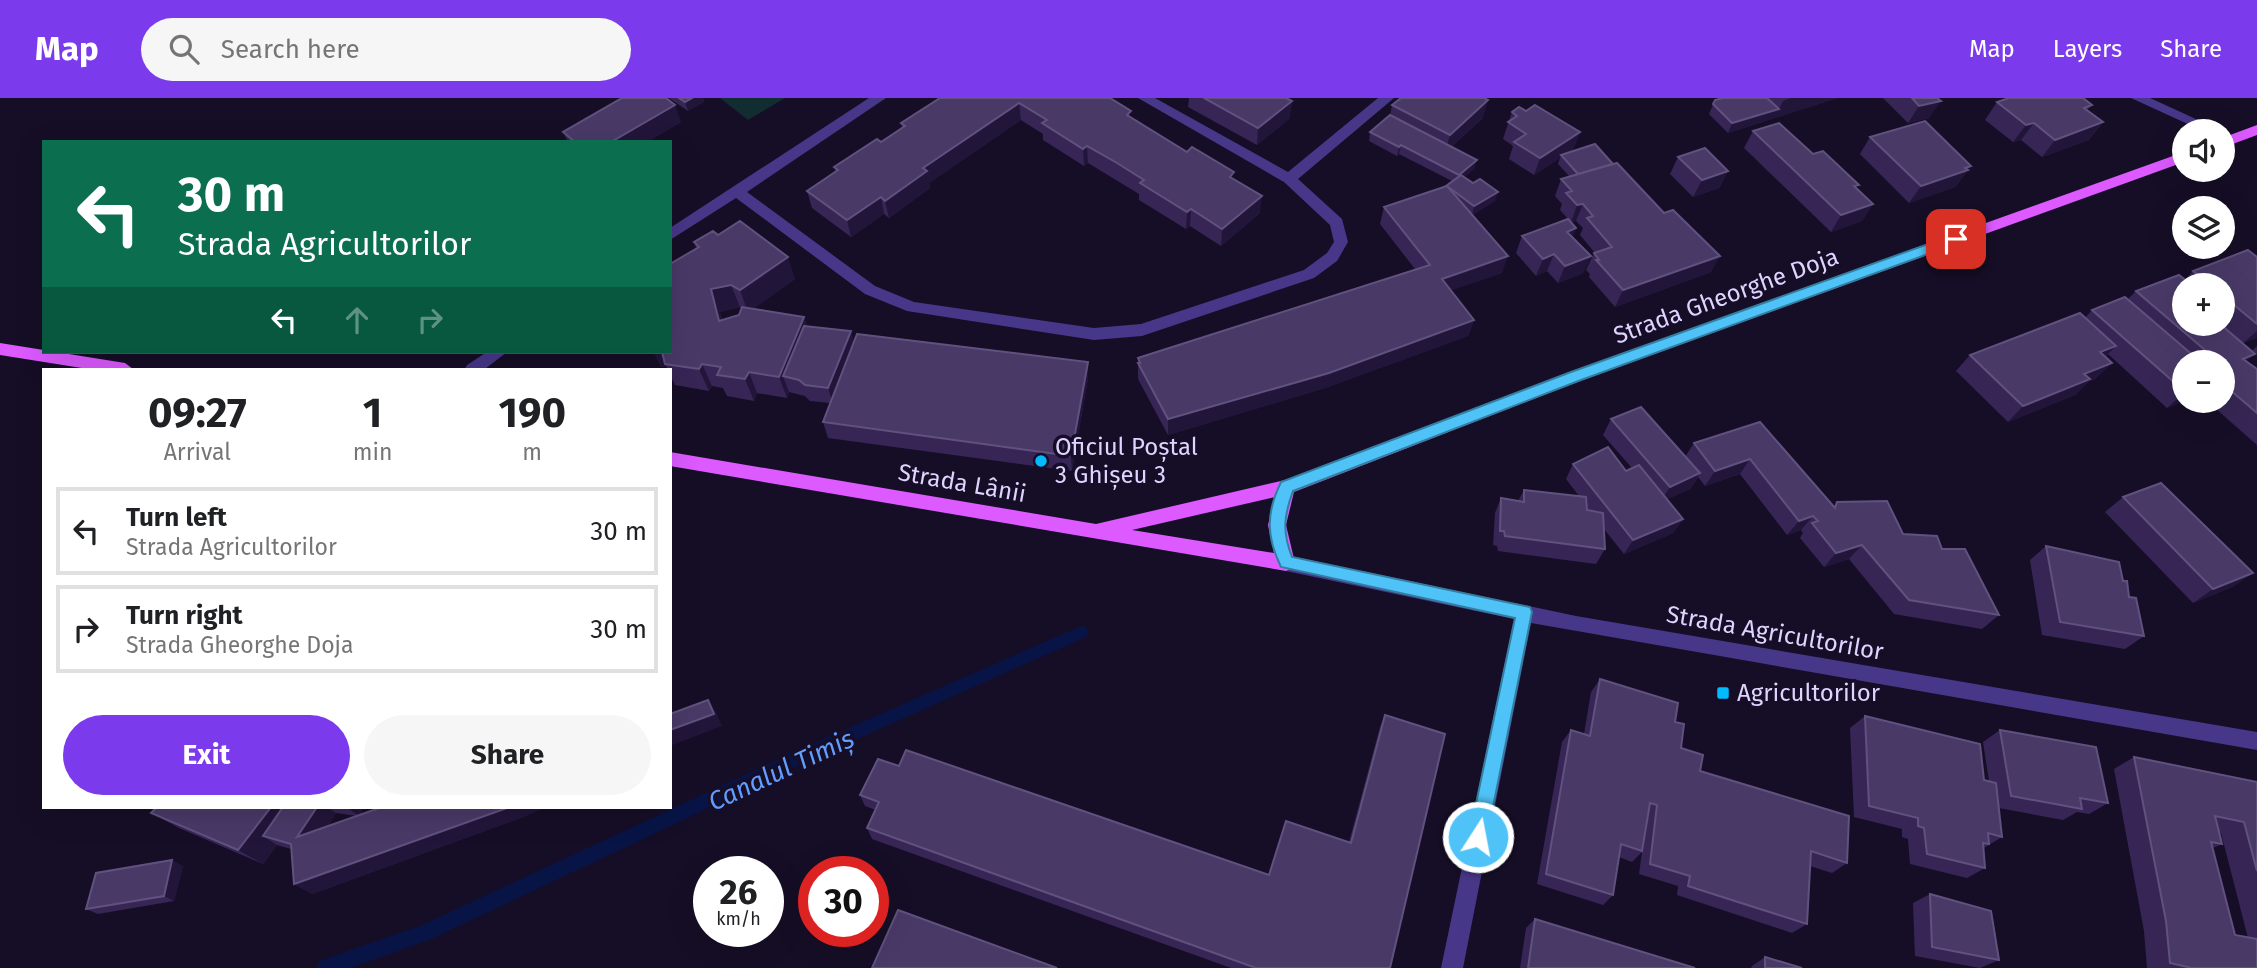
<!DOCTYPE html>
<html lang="en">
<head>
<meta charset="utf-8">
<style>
  body { margin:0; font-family:"Fira Sans",sans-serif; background:#f6f6f6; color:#202124; height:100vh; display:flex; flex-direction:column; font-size:26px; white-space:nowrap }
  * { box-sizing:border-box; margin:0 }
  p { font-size:23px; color:#757577 }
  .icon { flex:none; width:38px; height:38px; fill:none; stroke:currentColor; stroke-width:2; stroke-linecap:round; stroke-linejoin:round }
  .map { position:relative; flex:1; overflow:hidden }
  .sheet { position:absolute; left:42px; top:270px; width:630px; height:441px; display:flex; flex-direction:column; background:#fff; border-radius:0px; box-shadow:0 7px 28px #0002 }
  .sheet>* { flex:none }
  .banner { position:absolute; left:42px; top:42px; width:630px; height:214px; border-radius:0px; box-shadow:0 7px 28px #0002; background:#0b6e4f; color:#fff; overflow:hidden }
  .controls { position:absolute; left:2172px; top:21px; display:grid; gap:14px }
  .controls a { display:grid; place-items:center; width:63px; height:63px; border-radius:50%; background:#fff; box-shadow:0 7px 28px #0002; font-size:35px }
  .speed { position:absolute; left:693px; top:758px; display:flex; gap:14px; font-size:35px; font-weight:700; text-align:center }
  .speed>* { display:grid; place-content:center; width:91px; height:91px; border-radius:50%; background:#fff; box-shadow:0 7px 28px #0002; line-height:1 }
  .speed small { font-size:18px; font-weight:400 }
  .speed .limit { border:10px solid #d22; background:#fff; color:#111 }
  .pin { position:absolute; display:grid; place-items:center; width:60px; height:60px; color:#fff; margin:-30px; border-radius:14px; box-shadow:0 4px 10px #0006 }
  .me { position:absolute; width:77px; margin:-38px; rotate:11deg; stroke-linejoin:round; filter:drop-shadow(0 0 5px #0008) }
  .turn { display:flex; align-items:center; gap:24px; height:147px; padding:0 21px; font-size:32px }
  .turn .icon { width:91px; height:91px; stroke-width:2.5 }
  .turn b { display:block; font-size:49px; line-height:60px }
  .lanes { display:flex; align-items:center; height:66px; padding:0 21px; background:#0003; justify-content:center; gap:35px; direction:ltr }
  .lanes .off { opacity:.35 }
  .eta { display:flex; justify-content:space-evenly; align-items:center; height:119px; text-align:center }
  .eta b { font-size:42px; font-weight:700; line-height:49px }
  .primary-button { display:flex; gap:14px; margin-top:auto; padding:14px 21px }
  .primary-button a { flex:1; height:80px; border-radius:42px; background:#7c3aed; color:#fff; font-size:28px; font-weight:700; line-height:80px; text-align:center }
  .primary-button a+a { background:#f6f6f6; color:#202124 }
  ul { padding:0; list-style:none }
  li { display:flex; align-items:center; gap:21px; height:88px; margin:0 14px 10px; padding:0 7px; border:4px solid #e0e0e0; border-radius:0px }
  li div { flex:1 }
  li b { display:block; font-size:26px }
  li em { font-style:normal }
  header { display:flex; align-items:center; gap:42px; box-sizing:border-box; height:98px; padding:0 35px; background:#7c3aed; color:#fff }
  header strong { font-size:33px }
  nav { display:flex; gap:38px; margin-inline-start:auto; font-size:24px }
  .search { width:490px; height:63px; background:#f6f6f6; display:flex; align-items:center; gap:18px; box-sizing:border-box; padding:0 24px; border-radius:38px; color:#757577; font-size:26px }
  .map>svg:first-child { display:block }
  .green { fill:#112d31 }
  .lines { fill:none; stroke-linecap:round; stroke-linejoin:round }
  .stream { fill:#081446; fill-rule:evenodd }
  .minor { fill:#473788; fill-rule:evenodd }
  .major { fill:#dc5aff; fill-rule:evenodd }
  .wall { fill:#372655; fill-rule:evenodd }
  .shaded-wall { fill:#22153a }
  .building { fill:#493967; stroke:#60517f; stroke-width:2 }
  .route { fill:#4fc3f7; stroke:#337fa1; stroke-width:2 }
  .poi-dot { fill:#00bcfe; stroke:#160e26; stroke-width:2.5 }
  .labels { text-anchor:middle; stroke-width:7; stroke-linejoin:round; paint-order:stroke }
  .street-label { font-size:24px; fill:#dfd3ff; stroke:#160e26 }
  .poi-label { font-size:24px; fill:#dfd3ff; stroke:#160e26; text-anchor:start }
  .water-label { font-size:26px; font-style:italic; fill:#619dff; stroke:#160e26 }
</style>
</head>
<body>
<header>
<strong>Map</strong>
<div class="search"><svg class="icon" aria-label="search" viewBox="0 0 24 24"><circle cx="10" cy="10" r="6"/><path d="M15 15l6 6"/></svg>Search here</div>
<nav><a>Map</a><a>Layers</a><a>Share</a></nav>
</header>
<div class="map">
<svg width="2257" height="870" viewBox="0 0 2257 870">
  <rect width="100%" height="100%" fill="#160e26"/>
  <path class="green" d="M720,0H785L748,22Z"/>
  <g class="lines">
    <path class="stream" d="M1081,528L1086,529L1088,534L1086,539L808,663L429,842L350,870H316L319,864L325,861L420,828L796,653Z"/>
    <g class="minor">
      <path d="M869,0H886L747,94L875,188L914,204L1094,230L1141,226L1304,172L1327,155L1334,144L1330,127L1284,84L1138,0H1155L1288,74L1378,0H1394L1298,81L1342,121L1348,144L1337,163L1314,180L1142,238L1094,242L907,213L865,196L736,100L670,142V130Z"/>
      <path d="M2131,0H2150L2222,33H2203Z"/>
      <path d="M487,254H507L485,271H465L467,267Z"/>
      <path d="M1286,457L1576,518L2257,634V652L1531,525L1463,870H1441L1514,521L1286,473L1280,470L1277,465L1280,460Z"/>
    </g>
    <g class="major">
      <path d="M2257,27V37L2222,50V40Z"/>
      <path d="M2184,54V64L1582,282L1294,394L1286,427L1295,465L1292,470L1286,473L670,368V354L1096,426L1285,382L1570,274ZM1275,399L1268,427L1274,455L1132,432Z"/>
      <path d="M0,245L125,265L133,271H88L0,257Z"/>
    </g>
  </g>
  <g class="wall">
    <path d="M669,0H703L704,4L688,13Z"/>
    <path d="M940,0H1110L1131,20L1234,81L1260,115L1221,148L1190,128L1186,131L1139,102V96L1088,65L1084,68L1043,42V36L1021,22L929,85L930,90L889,120L884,116L851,139L812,110L807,93L836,74L834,69L881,44L902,30L901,25Z"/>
    <path d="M1189,0H1286L1292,3L1289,21L1257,47L1188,9Z"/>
    <path d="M1723,0H1837L1728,35L1709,16L1715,2Z"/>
    <path d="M1883,0H1937L1929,20L1908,25Z"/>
    <path d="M1997,4L2092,7L2087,12L2103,24L2089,42L2042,59L2021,42L2013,44L1985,22Z"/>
    <path d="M1392,7L1483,20L1451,49L1474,71L1464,79L1495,103L1472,117L1502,175L1451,192L1474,222L1468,238L1325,290L1168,337L1138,281V260L1415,171L1380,126L1384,109L1445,88L1452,83L1399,56L1397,58L1369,43L1370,34L1390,18Z"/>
    <path d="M1526,13L1580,34L1573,51L1569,55L1711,174L1615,209L1589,179L1590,176L1586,172L1594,155H1595L1580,137L1583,130L1576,123L1571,124L1576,130L1572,139L1591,158L1583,175L1558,185L1547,173L1536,178L1516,155L1522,138L1568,121L1560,112L1562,106L1555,98L1561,81L1569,78L1558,66L1560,60L1534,77L1509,61L1513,48L1503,41L1512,14Z"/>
    <path d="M681,24L647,44H568L563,34Z"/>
    <path d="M1753,33L1813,56L1857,90L1873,106L1862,123L1831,134L1744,50Z"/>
    <path d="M1870,39L1971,68L1955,89L1909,105L1860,56Z"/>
    <path d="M1678,59L1728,73L1719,90L1693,99L1670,76Z"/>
    <path d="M718,137L795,181L753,211L804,219L807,228L854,244L1088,280L1072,373L828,340L823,324L830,305L810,303L805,298L789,294L787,300L757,295L754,303L727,298L723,290L712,288L709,293L675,287L670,277V271H667L666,268L661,269L654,254H670L696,150L694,144ZM740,209L742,211L739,217L722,222L720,214Z"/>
    <path d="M2257,157V240L2243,245L2247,263L2257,271V347L2207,303H2222V264H2184V303L2167,310L2108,256L2105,259L2112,265L2095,281L2088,284L2075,297L2008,324L1956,273L1970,257L2085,220L2092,212L2128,201L2136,193L2185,182L2193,173L2255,158ZM2184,187H2222V226H2184Z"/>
    <path d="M2257,248V256L2252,253Z"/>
    <path d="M1611,321L1685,359L1694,345L1760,324L1834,408L1837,404L1903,436L1942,451L1999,517L1982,531L1894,516L1849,461L1824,469L1800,440L1803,435L1801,432L1787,437L1740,376L1705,388L1698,379L1690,391L1667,401L1683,421L1673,435L1624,456L1604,431L1605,451L1596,466L1498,453L1497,448L1493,447L1495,415L1501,400L1518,403L1524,392L1579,398L1566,381L1573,366L1626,373L1632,370L1603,337Z"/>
    <path d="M2123,399L2253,475L2232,489L2193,505L2105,414Z"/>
    <path d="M2046,448L2123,483L2144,538L2125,551L2042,537L2030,462Z"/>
    <path d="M1600,581L1675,624L1681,650L1700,673L1847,765L1832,775L1810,768L1807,826L1792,835L1677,797L1678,788L1639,776L1642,754L1632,764L1619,759L1613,797L1603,807L1537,786L1562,644L1571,632L1584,636L1591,594Z"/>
    <path d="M1385,617L1390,870H1231L872,741L867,730L876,712L865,708L860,697L899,668L1269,777L1349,744L1380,629Z"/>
    <path d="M1865,618L1984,682L1989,683L1983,644L2000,632L2108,705L2089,716L2077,714L2063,722L1999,710L2002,739L1984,750L1985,770L1967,780L1910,766L1908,741L1902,739V731L1854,719L1850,630Z"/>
    <path d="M2134,659L2257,684V870H2147L2144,833L2114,671ZM2219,734L2221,735L2248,840L2235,837L2213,750L2222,746Z"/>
    <path d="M157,709H365L360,716L526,718L312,796L294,786L291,751L277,747L263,766L179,730L151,715ZM336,715L357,718L328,728Z"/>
    <path d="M183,768L174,803L98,816L86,811Z"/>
    <path d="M1930,796L1999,862L1980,870L1915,858L1913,805Z"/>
    <path d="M1535,821L1695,870H1520L1526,830Z"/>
    <path d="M1765,859L1802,870H1751L1752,868Z"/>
  </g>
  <g class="shaded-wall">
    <path d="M692,0H703L704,4L688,13L685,4Z"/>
    <path d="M1791,0H1837L1728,35L1732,25L1779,11L1783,3Z"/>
    <path d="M1488,2L1483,20L1445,54L1450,37Z"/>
    <path d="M1292,3L1289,21L1257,47L1258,30Z"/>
    <path d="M1941,3L1929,20L1908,25L1919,8Z"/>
    <path d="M1019,5L1021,22L929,85L930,90L889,120L885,103L923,70Z"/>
    <path d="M675,7L681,24L647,44H611Z"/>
    <path d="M2103,24L2089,42L2042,59L2055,42Z"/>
    <path d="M2034,25L2021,42L2013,44L2026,27Z"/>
    <path d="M1580,34L1573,51L1563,58L1561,57L1560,60L1534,77L1540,60Z"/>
    <path d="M1401,47L1399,56L1397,58L1399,49Z"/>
    <path d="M1087,48L1088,65L1084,68L1083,51Z"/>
    <path d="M1477,62L1474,71L1456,86L1459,77Z"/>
    <path d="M1971,68L1955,89L1909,105L1921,88Z"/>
    <path d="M1728,73L1719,90L1693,99L1702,82Z"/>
    <path d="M1498,94L1495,103L1472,117L1474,108Z"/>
    <path d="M1262,98L1260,115L1221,148L1222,131Z"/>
    <path d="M881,99L884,116L851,139L847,122Z"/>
    <path d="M1583,106L1576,123L1571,124L1577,107Z"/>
    <path d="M1873,106L1862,123L1831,134L1841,117Z"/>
    <path d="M1191,111L1190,128L1186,131L1187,114Z"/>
    <path d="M1576,130L1569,147L1567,134Z"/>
    <path d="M1554,156L1547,173L1536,178L1543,161Z"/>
    <path d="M1508,158L1502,175L1437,197L1442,181Z"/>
    <path d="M1591,158L1583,175L1558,185L1565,168Z"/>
    <path d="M1720,158L1711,174L1615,209L1623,192Z"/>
    <path d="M788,159L795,181L748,215L740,192Z"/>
    <path d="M731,187L740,209L720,214L728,245L719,223L711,191Z"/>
    <path d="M804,219L811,241L783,278L789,294L787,300L779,279Z"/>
    <path d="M1474,222L1468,238L1325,290L1168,337V321Z"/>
    <path d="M851,233L856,250L833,306L828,290Z"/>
    <path d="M2257,233V240L2243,245Z"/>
    <path d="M2116,248L2100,264V254Z"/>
    <path d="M654,254H665V266L666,268L661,269Z"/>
    <path d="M2255,256L2237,272L2243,261Z"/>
    <path d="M2195,259L2189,264H2184L2178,275L2166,279L2184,262Z"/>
    <path d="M1088,264V280L1072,373L1071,358Z"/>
    <path d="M2112,265L2095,281L2088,284L2075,297L2008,324L2023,308L2084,276Z"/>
    <path d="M702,266L712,288L709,293L699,271Z"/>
    <path d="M749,274L757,295L754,303L745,281Z"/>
    <path d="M2184,295V303L2167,310Z"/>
    <path d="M1750,361L1740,376L1705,388L1715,373Z"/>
    <path d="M1700,375L1690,391L1660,404L1670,389Z"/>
    <path d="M1813,418L1801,432L1787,437L1799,423Z"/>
    <path d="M1683,421L1673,435L1624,456L1633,442Z"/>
    <path d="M1862,447L1849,461L1824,469L1836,455Z"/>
    <path d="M2253,475L2232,489L2193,505L2213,491Z"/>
    <path d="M708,602L716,614L722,628L670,648V632Z"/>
    <path d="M271,709H306L263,738L277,747L263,766L238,752Z"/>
    <path d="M317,709H327L336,715L314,749L297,739Z"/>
    <path d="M346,709H365L359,718Z"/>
    <path d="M510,709H547L526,718L312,796L294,786Z"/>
    <path d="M172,762L183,768L174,803L164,798Z"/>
  </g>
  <g class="building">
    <path d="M622,0H666L675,7L611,44H575L563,34Z"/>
    <path d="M679,0H692L685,4Z"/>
    <path d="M940,0H1110L1131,13L1127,17L1187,54L1192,49L1234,74L1230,79L1262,98L1222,131L1191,111L1187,114L1140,85L1144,82L1117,65L1087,48L1083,51L1042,25L1047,22L1019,5L923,70L927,73L885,103L881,99L847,122L807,93L838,72L834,69L877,41L881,44L905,28L901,25Z"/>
    <path d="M1204,0H1286L1292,3L1258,30Z"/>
    <path d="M1401,0H1484L1488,2L1450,37L1392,7Z"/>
    <path d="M1723,0H1767L1779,11L1732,25L1713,6L1715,2Z"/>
    <path d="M1912,0H1937L1941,3L1919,8Z"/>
    <path d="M2009,0H2083L2092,7L2084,10L2103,24L2055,42L2034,25L2026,27L1997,4Z"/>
    <path d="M1535,7L1580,34L1540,60L1514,44L1526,36L1508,24L1517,18L1512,14L1519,9L1526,13Z"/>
    <path d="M1390,17L1477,62L1459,77L1401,47L1399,49L1370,34Z"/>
    <path d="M1925,23L1971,68L1965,70L1968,72L1921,88L1870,39Z"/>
    <path d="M1779,25L1813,56L1823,53L1859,87L1854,88L1873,106L1841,117L1753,33Z"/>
    <path d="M1595,46L1613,66L1578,76L1561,57Z"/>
    <path d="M1705,50L1728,73L1702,82L1678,59Z"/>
    <path d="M1617,65L1664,115L1673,112L1720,158L1623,192L1596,162H1599L1594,155L1612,149L1587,120L1593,118L1583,106L1577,107L1566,95L1572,93L1561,81Z"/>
    <path d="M1461,77L1473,85L1480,81L1498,94L1474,108L1451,91L1447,88H1446Z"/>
    <path d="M1447,88L1508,158L1442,181L1474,222L1329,275L1168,321L1138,265H1140L1138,260L1430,167L1384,109Z"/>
    <path d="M1568,121L1576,130L1567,134L1591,158L1565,168L1554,156L1543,161L1522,138Z"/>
    <path d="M740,123L788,159L740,192L731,187L711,191L719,223L739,217L742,209L804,219L779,279L749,274L745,281L717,277L721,269L702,266L699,271L665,266L662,254H670V166L699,149L694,144L713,133L718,137Z"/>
    <path d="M2248,152L2257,159V226L2222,197V187H2210L2193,173Z"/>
    <path d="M2179,177L2192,187H2184V226H2220L2255,256L2243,261L2257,271V315L2222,285V277L2230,274L2222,267V264H2219L2136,193Z"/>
    <path d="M2125,199L2195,259L2184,262L2186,264H2184V293L2092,212Z"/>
    <path d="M2080,215L2116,248L2100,254L2112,265L2084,276L2090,281L2023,308L1970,257Z"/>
    <path d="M804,228L851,233L828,290L805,287L799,282L783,278Z"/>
    <path d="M857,236L1088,264L1071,358L823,324Z"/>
    <path d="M1641,309L1700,375L1670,389L1611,321Z"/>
    <path d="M1760,324L1835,410L1837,404L1887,403L1903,436L1937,438L1942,451H1965L1999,517L1909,502L1862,447L1836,455L1812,425L1818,423L1813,418L1799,423L1750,361L1715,373L1694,345Z"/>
    <path d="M1608,349L1626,373L1639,367L1683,421L1633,442L1573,366Z"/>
    <path d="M2161,385L2253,475L2213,491L2123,399Z"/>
    <path d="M1524,392L1586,399L1587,412L1603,415L1605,451L1505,438L1504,433H1500L1501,400L1524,404Z"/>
    <path d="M2046,448L2119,464L2123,483H2127L2129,499L2136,500L2144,538L2060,524Z"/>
    <path d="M1600,581L1678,605L1675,624L1684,626L1681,650L1703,657L1700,673L1849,718L1847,765L1811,753L1807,826L1688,788L1690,778L1650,766L1657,707L1650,705L1642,753L1621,746L1613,797L1546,776L1571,632L1590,638Z"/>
    <path d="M708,602L714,616L670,632V616Z"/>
    <path d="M1385,617L1445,636L1390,870H1256L867,730L879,704L860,697L878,661L899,668L906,652L1269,777L1286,723L1351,745Z"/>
    <path d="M1865,618L1980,646L1984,682L1996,685L2002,739L1988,735L1989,746L1983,745L1985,770L1927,756L1924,730L1918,728V720L1869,708Z"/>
    <path d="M2000,632L2096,649L2108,705L2080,700L2082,711L2011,698Z"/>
    <path d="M2134,659L2257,684V773L2244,724L2215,718L2222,746L2211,744L2235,837L2257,841V870H2192L2170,865L2166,823Z"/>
    <path d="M157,709H271L238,752L151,715Z"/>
    <path d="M283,709H317L297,739L382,709H510L294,786L291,746L263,738Z"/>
    <path d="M172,762L164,798L86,811L96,775Z"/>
    <path d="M1930,796L1991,813L1999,862L1932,849Z"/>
    <path d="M898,812L1057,870H872Z"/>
    <path d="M1535,821L1695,870H1528Z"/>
    <path d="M1765,859L1802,870H1765Z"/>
  </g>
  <path class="route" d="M1956,136L1961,138V144L1581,282L1293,393C1284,417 1282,434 1292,459L1530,509L1532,514L1487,739L1485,745L1478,748L1472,745L1469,739L1515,520L1281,469C1266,438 1266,415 1281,384L1571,274Z"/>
  <g class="poi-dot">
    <circle cx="1041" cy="363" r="7"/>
    <rect x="1716" y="588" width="14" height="14" rx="3.5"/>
  </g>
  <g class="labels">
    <g class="street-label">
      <text transform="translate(1726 198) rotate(-20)" y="8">Strada Gheorghe Doja</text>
      <text transform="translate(962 385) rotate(10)" y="8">Strada Lânii</text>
      <text transform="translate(1775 535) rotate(10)" y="8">Strada Agricultorilor</text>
    </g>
    <g class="poi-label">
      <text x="1055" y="357">Oficiul Poștal<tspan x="1055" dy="28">3 Ghișeu 3</tspan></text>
      <text x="1737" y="603">Agricultorilor</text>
    </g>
    <g class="water-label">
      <text transform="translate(781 672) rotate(-25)" y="9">Canalul Timiș</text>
    </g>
  </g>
</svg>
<div class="controls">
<a><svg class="icon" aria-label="sound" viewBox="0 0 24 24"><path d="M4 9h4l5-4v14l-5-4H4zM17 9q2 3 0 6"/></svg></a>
<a><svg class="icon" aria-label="layers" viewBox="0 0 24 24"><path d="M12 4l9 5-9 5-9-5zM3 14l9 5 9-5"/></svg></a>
<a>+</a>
<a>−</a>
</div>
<div class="speed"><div>26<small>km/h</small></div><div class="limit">30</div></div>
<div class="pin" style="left:1956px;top:141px;background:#d93025"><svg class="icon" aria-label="arrive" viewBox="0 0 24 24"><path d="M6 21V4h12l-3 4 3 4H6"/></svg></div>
<svg class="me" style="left:1478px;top:739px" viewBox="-20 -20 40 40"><circle r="17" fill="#4fc3f7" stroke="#fff" stroke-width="3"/><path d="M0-11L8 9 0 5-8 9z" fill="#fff"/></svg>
<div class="banner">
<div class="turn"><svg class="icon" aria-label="left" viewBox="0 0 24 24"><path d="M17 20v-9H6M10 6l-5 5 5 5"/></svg><div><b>30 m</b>Strada Agricultorilor</div></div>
<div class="lanes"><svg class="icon" aria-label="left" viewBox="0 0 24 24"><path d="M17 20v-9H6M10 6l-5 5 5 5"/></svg><svg class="icon off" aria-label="ahead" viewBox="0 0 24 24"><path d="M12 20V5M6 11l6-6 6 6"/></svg><svg class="icon off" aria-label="right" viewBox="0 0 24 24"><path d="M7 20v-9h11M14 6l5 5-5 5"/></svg></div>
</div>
<section class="sheet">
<div class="eta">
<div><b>09:27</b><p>Arrival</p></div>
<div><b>1</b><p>min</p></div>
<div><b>190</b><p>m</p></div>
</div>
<ul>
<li><svg class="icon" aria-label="left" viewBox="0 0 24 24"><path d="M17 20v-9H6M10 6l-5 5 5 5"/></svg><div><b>Turn left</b><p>Strada Agricultorilor</p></div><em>30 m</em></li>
<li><svg class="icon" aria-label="right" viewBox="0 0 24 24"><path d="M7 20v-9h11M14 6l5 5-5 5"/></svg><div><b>Turn right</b><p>Strada Gheorghe Doja</p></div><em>30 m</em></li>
</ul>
<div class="primary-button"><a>Exit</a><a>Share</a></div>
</section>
</div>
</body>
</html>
